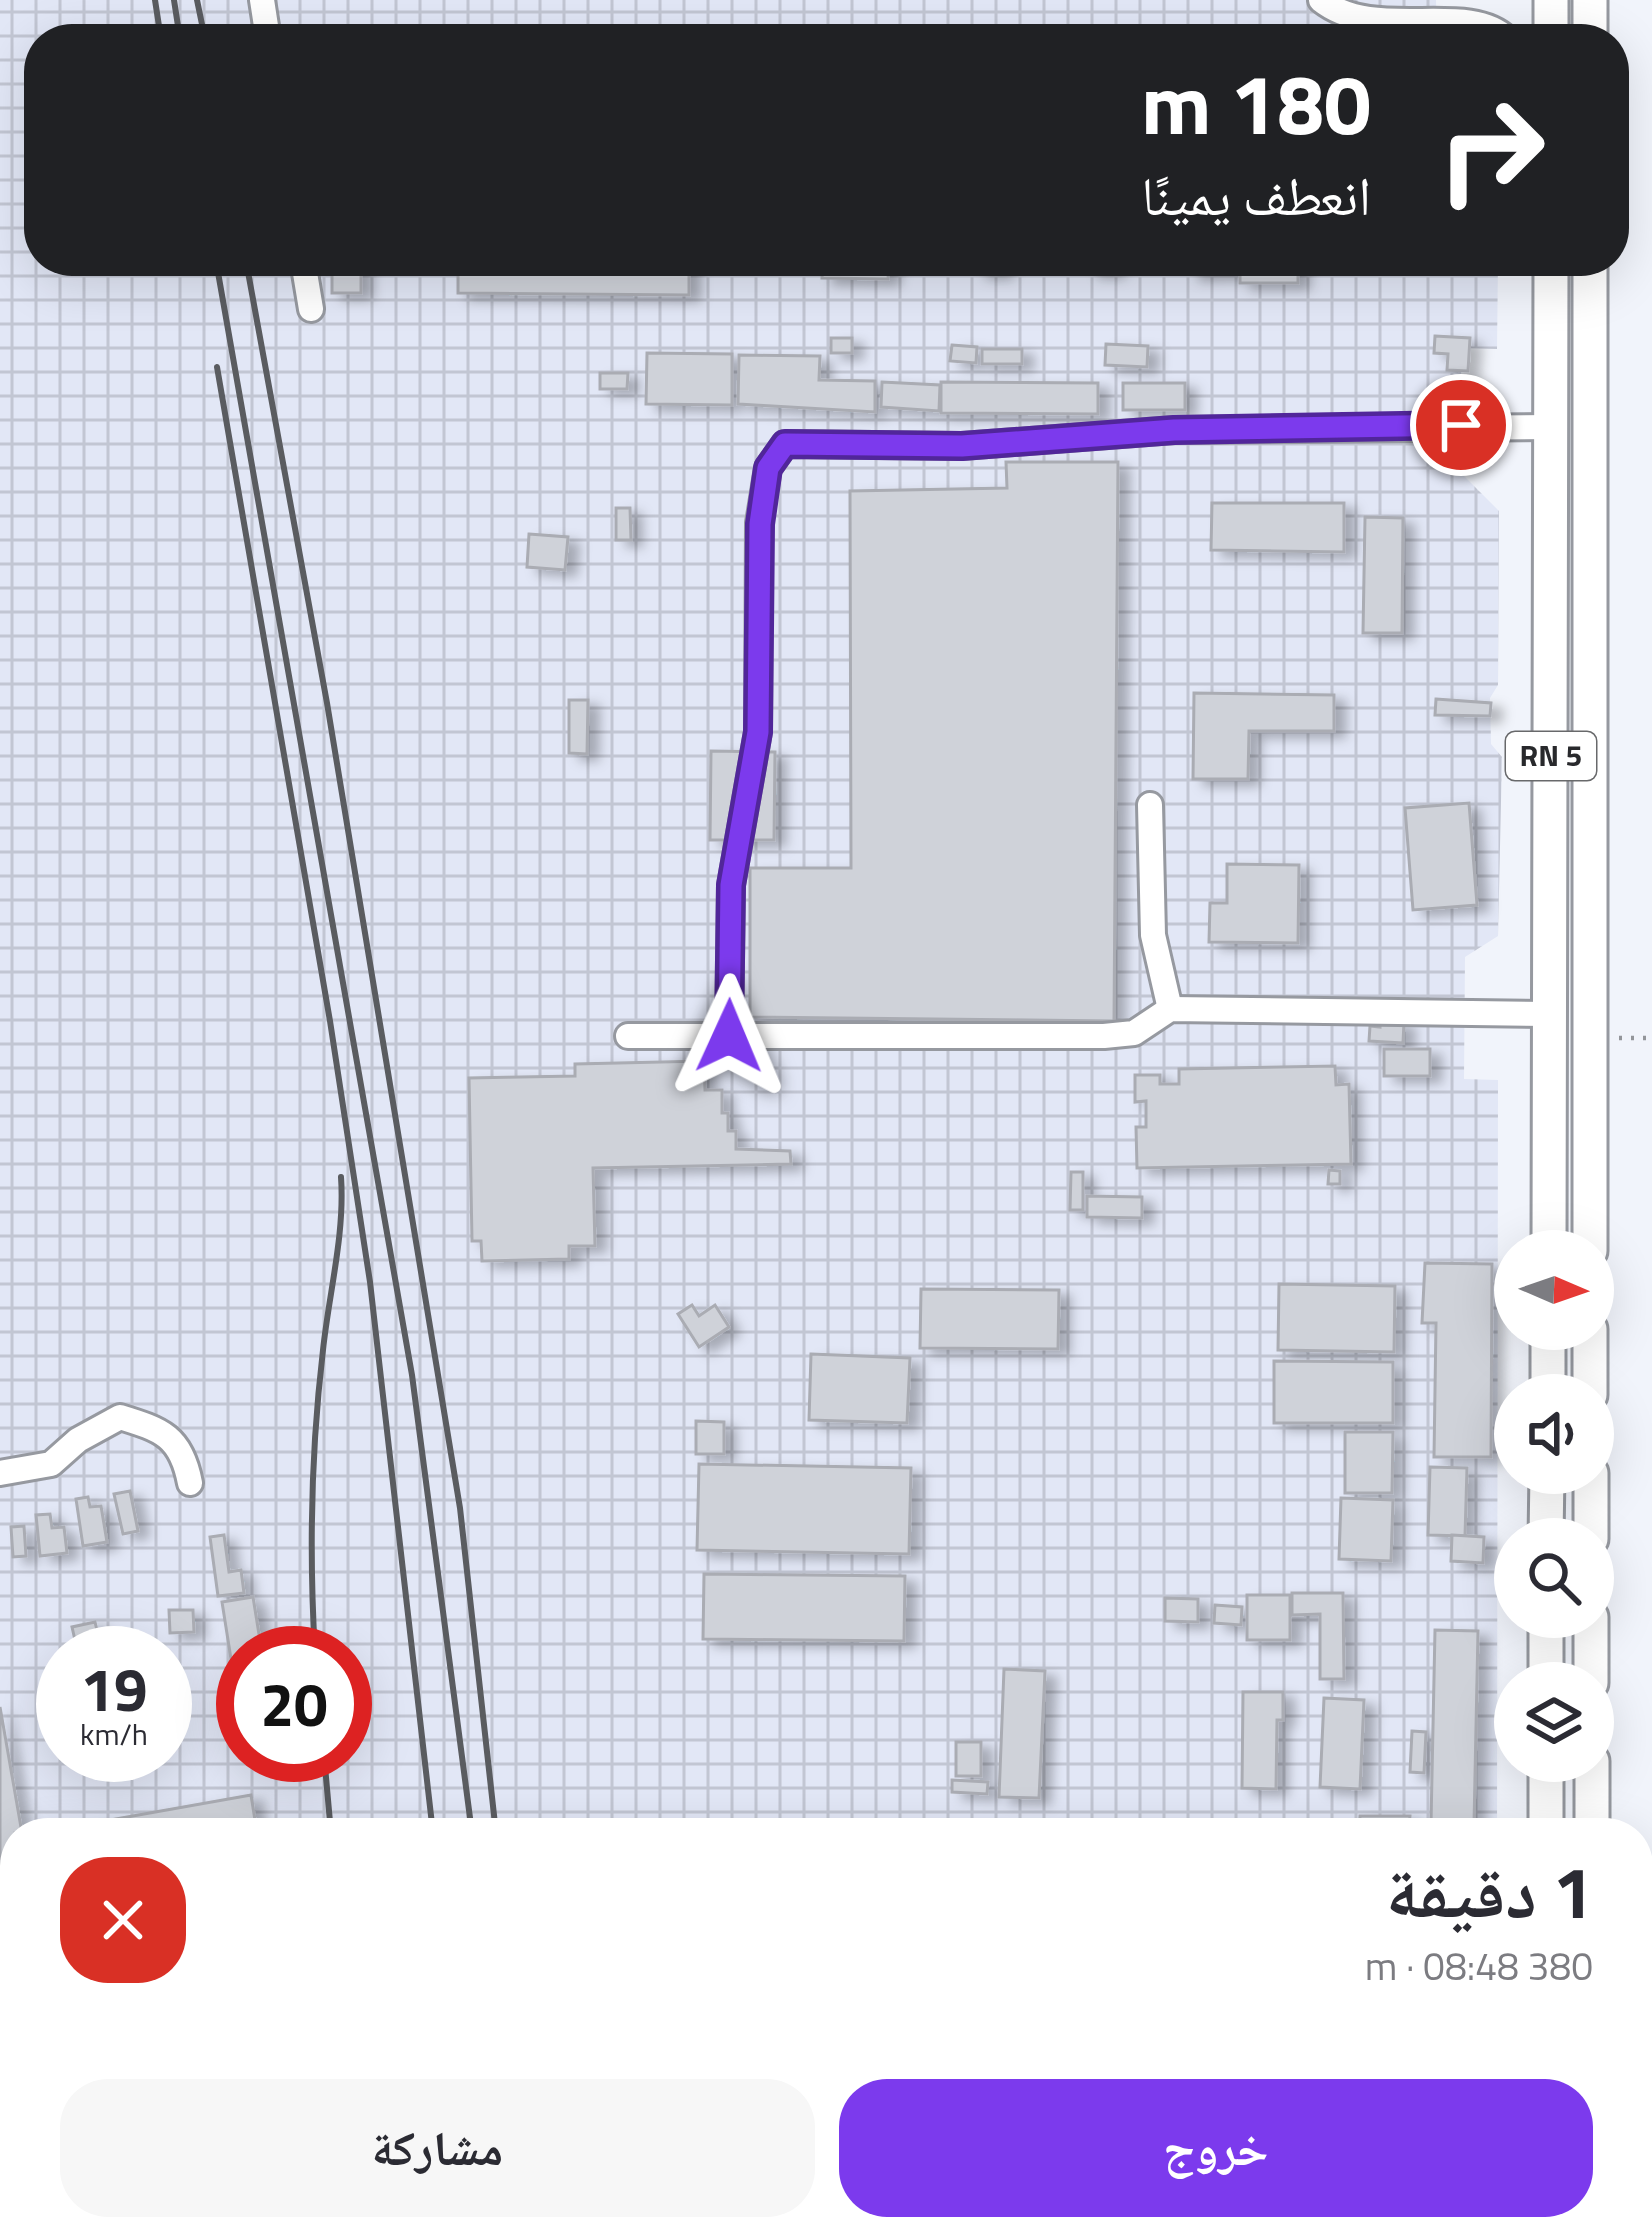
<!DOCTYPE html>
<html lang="ar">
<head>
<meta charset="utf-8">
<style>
  body { margin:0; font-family:"Titillium Web","Noto Naskh Arabic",sans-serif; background:#f7f7f7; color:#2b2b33; direction:rtl; height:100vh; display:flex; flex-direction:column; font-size:45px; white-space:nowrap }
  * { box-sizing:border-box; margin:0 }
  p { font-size:39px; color:#7c7c81 }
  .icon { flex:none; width:66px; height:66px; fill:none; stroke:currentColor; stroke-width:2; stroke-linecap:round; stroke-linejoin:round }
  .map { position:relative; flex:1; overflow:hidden; direction:ltr }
  .sheet { position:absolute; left:0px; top:1818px; width:1653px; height:423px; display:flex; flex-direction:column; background:#fff; border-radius:48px 48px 0 0; box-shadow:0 12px 48px #0002; direction:rtl }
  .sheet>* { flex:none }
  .hud { position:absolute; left:24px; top:24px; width:1605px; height:252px; border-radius:48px; box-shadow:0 12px 48px #0002; direction:rtl; background:#202124; color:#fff; overflow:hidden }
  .needle { width:78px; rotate:92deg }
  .controls { position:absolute; left:1494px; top:1230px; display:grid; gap:24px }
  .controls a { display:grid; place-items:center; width:120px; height:120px; border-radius:50%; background:#fff; box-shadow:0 12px 48px #0002; font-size:60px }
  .speed { position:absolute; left:36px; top:1626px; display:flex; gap:24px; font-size:60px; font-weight:700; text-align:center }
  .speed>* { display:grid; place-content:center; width:156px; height:156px; border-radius:50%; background:#fff; box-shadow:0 12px 48px #0002; line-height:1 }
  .speed small { font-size:30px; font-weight:400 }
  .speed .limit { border:18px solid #d22; background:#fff; color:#111 }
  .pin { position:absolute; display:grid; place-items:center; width:102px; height:102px; color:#fff; margin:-51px; border:6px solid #fff; border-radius:50%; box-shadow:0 3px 12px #0007 }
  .me { position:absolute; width:132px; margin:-66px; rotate:1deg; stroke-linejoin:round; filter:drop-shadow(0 0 9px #0008) }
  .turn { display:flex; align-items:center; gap:42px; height:252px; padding:0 60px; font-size:54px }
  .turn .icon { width:156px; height:156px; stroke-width:2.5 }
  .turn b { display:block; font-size:84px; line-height:102px }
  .round { display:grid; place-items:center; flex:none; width:126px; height:126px; border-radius:48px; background:#f7f7f7 }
  .summary { display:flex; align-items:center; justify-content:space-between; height:204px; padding:0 60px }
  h1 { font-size:72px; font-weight:700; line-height:90px }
  .button { display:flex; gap:24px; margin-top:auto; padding:24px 60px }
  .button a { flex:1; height:138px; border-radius:48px; background:#7c3aed; color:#fff; font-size:48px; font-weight:700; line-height:138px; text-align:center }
  .button a+a { background:#f7f7f7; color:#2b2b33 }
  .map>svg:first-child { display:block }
  .industrial { fill:url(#industrial-grid); fill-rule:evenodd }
  .building { fill:#cfd2d9; stroke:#aaacb3; stroke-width:3; filter:url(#shadow) }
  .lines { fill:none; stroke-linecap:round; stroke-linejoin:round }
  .minor-casing { stroke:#9699a0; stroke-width:30 }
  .highway-casing { stroke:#9699a0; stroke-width:39 }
  .path { stroke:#93959a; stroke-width:4.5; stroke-dasharray:3 9; stroke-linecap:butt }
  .minor { stroke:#fff; stroke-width:24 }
  .highway { stroke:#fff; stroke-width:33 }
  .rail { stroke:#5a5c60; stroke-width:6 }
  .route-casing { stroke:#51269a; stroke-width:30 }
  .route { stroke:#7c3aed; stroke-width:21 }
  .labels { text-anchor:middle; stroke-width:9; stroke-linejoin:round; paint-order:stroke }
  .shield { fill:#fff; stroke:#68696b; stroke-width:3 }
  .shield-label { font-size:30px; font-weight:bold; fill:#28292c }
</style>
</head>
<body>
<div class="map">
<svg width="1652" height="2239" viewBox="0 0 1652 2239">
  <defs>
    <pattern id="industrial-grid" width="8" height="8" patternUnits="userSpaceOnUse" patternTransform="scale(3)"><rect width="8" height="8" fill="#e2e7f6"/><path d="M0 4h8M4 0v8" fill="none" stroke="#c2c6d3"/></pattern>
    <filter id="shadow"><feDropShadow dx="11" dy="6" stdDeviation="6" flood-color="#0004"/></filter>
  </defs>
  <rect width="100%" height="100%" fill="#f1f4fb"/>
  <path class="industrial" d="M0,0H1436L1437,39H39V261H1498L1497,349L1461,348L1462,474L1499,511L1498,685L1490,698L1491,744L1502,757L1498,936L1465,957L1464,1079L1498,1080L1497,1833H15V2226H1497V2239H0ZM63,1653H165V1755H63ZM243,1653H345V1755H243Z"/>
  <g class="building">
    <rect x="1237" y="29" width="59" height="10"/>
    <path d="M612,30L691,31V39H612Z"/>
    <rect x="332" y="261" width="29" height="32"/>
    <path d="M458,261H689V295L458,293Z"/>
    <path d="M823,261H889L888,279L822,278Z"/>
    <path d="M977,261H1002L1001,272H976Z"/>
    <rect x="1088" y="261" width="25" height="10"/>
    <path d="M1189,261H1298V283H1240V273L1189,274Z"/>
    <path d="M1435,336L1470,338L1468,371L1447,370L1448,354L1434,353Z"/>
    <rect x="831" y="338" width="21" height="15"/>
    <path d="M1106,344L1148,346L1147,367L1105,365Z"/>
    <path d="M952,345L977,347L976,363L950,361Z"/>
    <rect x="982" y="349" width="40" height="15"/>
    <path d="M647,353L732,354V405L646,404Z"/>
    <path d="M739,355L820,356L819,380L875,381V412L738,404Z"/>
    <path d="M600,373H628L627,389H600Z"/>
    <path d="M882,382L940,385L939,411L881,407Z"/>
    <path d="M941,382L1098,383V414L941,413Z"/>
    <rect x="1123" y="383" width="62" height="27"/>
    <path d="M1439,436L1457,437V454H1439Z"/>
    <path d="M1006,462H1118L1114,1021L750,1017V868H851L850,491L1007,488Z"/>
    <path d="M1212,503H1344V552L1211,550Z"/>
    <path d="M616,508H630L631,540H616Z"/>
    <path d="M1365,517L1403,518L1402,633H1363Z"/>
    <path d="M529,534L568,537L565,570L527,567Z"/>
    <path d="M1194,693L1334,695V731H1249L1248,779H1193Z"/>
    <path d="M1436,699L1491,703L1490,716L1435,715Z"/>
    <path d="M569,700H588L587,754L569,753Z"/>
    <path d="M711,751L775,752L774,840H710Z"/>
    <path d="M1469,803L1477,905L1413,910L1405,808Z"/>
    <path d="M1227,864L1299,865L1298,943L1209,942L1210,903H1227Z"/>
    <path d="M1380,1021L1404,1022L1403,1043L1369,1041L1370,1026L1380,1027Z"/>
    <rect x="1384" y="1049" width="46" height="27"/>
    <path d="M704,1061L705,1090H722V1113H728V1131H736V1149L790,1151L791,1164L593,1168L595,1246H569V1259L482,1261L481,1241H472L469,1078L575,1076V1064Z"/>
    <path d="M1335,1066L1336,1085L1349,1084L1351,1164L1137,1168L1136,1127H1146V1101L1135,1102V1075H1160V1084H1179V1069Z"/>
    <path d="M1329,1170L1340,1171V1184H1328Z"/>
    <path d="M1071,1172H1083V1210H1070Z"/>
    <path d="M1087,1196L1142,1197V1218L1087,1217Z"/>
    <path d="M1425,1263L1492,1264L1491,1457H1434L1436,1323H1422Z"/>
    <path d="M1279,1284L1395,1286L1394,1352L1278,1350Z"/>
    <path d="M921,1289L1059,1290L1058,1349L920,1348Z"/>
    <path d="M692,1305L699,1316L715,1305L729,1327L699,1347L678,1314Z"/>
    <path d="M811,1354L910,1358L907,1423L809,1420Z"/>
    <path d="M1274,1361L1393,1362V1423H1274Z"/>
    <path d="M696,1421L724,1422V1454H696Z"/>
    <path d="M1345,1432H1393L1392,1493H1345Z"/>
    <path d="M699,1464L911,1468L909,1554L697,1550Z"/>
    <path d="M1430,1467L1467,1468L1465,1536L1428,1535Z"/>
    <path d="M130,1491L138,1531L123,1534L114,1494Z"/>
    <path d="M88,1497L90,1507L101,1506L107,1542L83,1546L76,1499Z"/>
    <path d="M1341,1498L1393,1500L1391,1561L1339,1559Z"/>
    <path d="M50,1514L52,1528L64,1527L67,1553L40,1556L36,1515Z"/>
    <path d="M24,1526L26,1556L13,1557L11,1527Z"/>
    <path d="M224,1535L229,1572L241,1570L244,1593L218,1596L210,1537Z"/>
    <path d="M1452,1535L1484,1537L1483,1563L1451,1561Z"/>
    <path d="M704,1574L905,1576L904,1641L703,1639Z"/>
    <path d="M1292,1593H1343L1344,1679H1320V1614L1292,1615Z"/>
    <rect x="1247" y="1595" width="43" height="45"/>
    <path d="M253,1597L262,1653H243V1677L234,1678L222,1602Z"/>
    <path d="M1165,1598L1198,1599V1622L1165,1621Z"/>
    <path d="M1215,1605L1242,1607L1241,1625L1214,1623Z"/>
    <path d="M169,1610H193L194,1632L170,1633Z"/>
    <path d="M95,1622L100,1643L77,1649L72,1627Z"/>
    <path d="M1435,1630L1478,1631L1474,1824L1431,1823Z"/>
    <path d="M1004,1669L1045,1671L1039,1798L999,1797Z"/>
    <path d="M1243,1692H1283V1720H1277L1276,1789L1242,1788Z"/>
    <path d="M1324,1698L1364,1700L1360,1789L1320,1787Z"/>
    <path d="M47,1699H63V1738V1725H48Z"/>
    <path d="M0,1707L22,1833H15V1903L0,1906Z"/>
    <path d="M1412,1731L1426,1732L1424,1773L1410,1772Z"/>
    <rect x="956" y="1742" width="25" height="34"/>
    <path d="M952,1780L988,1782L987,1794L952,1792Z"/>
    <path d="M251,1795L257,1833H37Z"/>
    <path d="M1360,1816H1410L1409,1831H1359Z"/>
    <path d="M15,1903V1974L0,1977V1906Z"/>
    <path d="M126,2226H260L263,2238L129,2239Z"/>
    <path d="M301,2226H326L330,2239H305Z"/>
    <path d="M701,2226H788L785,2239H702L698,2238Z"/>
    <rect x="1112" y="2226" width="340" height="13"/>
  </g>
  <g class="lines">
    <g class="minor-casing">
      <g id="minor">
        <path d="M262,0L268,39"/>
        <path d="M1321,0C1375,43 1467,0 1507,39"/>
        <path d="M303,261L311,309"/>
        <path d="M1150,805L1153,935L1170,1009"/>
        <path d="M628,1036H1104L1134,1033L1170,1009L1551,1014"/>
        <path d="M729,1036L731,885L758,732L759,523L768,468L785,444L962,446L1174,430L1551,427"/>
        <path d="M0,1473L51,1464L78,1440L120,1417C162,1430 181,1436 190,1483"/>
        <path d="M0,2157L15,2154"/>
      </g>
    </g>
    <g class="highway-casing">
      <g id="highway">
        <path d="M1551,0V39"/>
        <path d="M1590,0V39"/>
        <path d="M1549,1251L1551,261"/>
        <path d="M1590,1251V261"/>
        <path d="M1590,1329V1395"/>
        <path d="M1548,1395V1329"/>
        <path d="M1591,1473V1539"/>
        <path d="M1546,1539L1547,1473"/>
        <path d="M1546,1617V1683"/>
        <path d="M1591,1617V1683"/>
        <path d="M1546,1761V1833"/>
        <path d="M1592,1761V1833"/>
        <path d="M1546,2226V2239"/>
        <path d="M1593,2226V2239"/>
      </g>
    </g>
    <path class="path" d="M1619,1038H1652"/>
    <use href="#minor" class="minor"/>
    <use href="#highway" class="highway"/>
    <g class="rail">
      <path d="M155,0L161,39"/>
      <path d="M174,0L180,39"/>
      <path d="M197,0L205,39"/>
      <path d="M216,261L412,1375L472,1833"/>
      <path d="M246,261L327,703L460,1508L496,1833"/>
      <path d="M217,367L330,1021L370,1282L433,1833"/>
      <path d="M315,1653C309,1552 311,1451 323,1350C329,1293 345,1234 341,1177"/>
      <path d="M324,1755L331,1833"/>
      <path d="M391,2226L393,2239"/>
      <path d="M475,2226L477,2239"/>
      <path d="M517,2226L519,2239"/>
      <path d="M541,2226L543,2239"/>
    </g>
  </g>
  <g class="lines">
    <g class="route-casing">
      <path id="route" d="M729,1036L731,885L758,732L760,524L768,468L785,444L962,446L1174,430L1461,425"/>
    </g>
    <use href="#route" class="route"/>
  </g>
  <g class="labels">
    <rect class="shield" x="1506" y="732" width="90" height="48" rx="9"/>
    <g class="shield-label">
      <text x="1551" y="766">RN 5</text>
    </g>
  </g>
</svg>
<div class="controls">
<a><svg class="needle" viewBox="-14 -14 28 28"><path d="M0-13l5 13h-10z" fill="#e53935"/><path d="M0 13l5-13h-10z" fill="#7c7c81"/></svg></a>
<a><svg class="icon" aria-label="sound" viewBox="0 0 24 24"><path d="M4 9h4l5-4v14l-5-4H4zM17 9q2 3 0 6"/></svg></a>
<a><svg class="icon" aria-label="search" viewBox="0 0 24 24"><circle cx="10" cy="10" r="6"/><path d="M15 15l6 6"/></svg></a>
<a><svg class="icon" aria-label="layers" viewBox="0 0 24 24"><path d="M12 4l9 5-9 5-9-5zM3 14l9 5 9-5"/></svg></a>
</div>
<div class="speed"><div>19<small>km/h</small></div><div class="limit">20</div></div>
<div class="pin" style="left:1461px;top:425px;background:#d93025"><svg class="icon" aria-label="arrive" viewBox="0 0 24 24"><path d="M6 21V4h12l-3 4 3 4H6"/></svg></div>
<svg class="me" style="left:729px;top:1036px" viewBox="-20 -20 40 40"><path d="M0-17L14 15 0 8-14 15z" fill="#7c3aed" stroke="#fff" stroke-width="4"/></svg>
<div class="hud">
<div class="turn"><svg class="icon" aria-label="right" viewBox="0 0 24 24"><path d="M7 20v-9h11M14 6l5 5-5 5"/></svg><div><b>180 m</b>انعطف يمينًا</div></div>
</div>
<section class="sheet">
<div class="summary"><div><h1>1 دقيقة</h1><p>380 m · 08:48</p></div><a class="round" style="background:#d93025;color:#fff"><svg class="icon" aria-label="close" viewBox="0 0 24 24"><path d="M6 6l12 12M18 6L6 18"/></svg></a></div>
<div class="button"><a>خروج</a><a>مشاركة</a></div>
</section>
</div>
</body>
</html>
